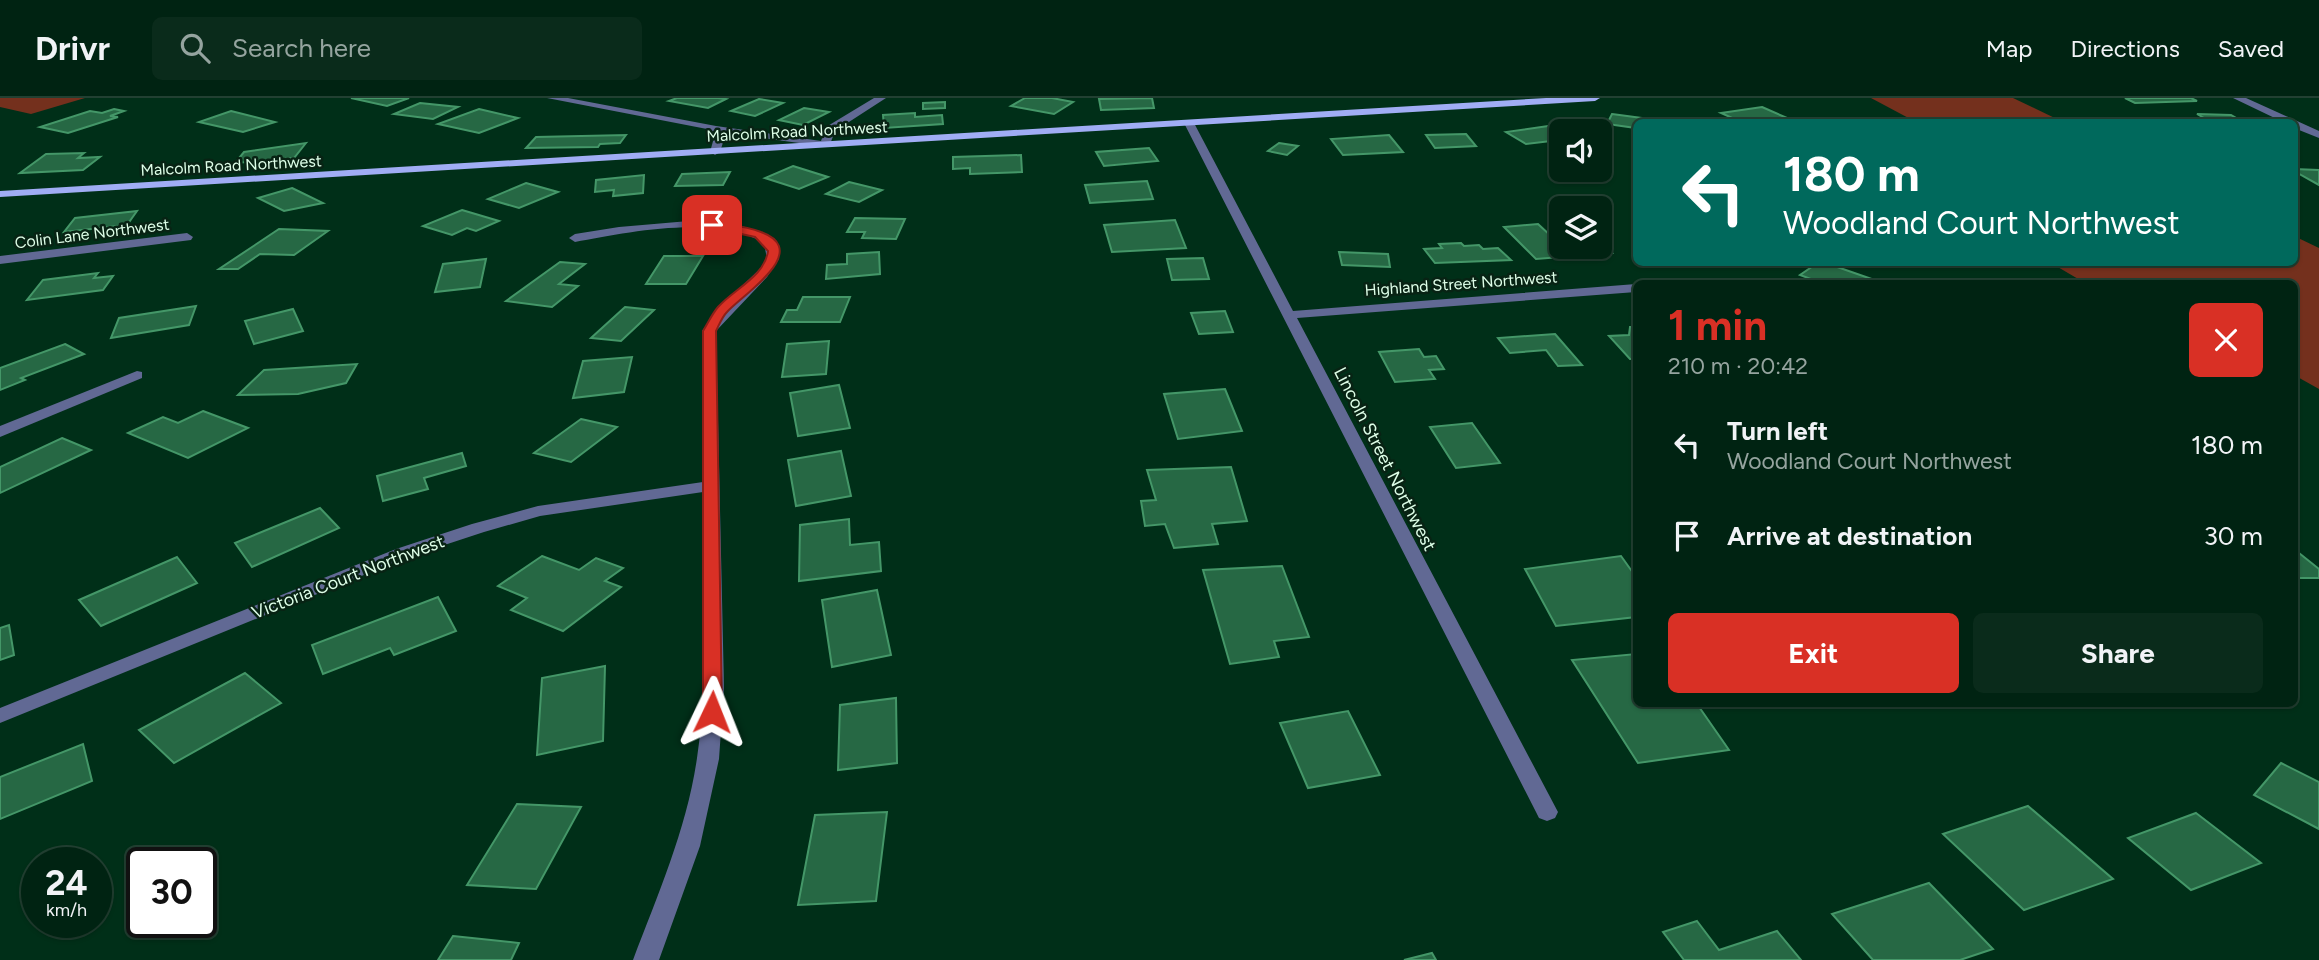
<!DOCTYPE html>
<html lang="en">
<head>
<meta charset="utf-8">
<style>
  body { margin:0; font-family:Figtree,sans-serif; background:#0a2b1b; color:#f1f3f6; height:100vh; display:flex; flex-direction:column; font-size:26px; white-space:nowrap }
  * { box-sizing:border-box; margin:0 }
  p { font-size:23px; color:#95a49f }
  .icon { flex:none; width:38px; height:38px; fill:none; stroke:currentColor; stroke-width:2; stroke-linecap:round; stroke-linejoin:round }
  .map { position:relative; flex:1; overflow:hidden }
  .drawer { position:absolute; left:1633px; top:182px; width:665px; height:427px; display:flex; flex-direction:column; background:#002312; border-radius:10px; box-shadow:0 2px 5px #0004,0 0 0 2px #224032 }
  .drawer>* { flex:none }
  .hud { position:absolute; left:1633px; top:21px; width:665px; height:147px; border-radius:10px; box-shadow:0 2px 5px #0004,0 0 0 2px #224032; background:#00695c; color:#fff; overflow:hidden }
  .tools { position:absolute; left:1549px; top:21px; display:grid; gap:14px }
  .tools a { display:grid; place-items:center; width:63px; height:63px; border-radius:10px; background:#002312; box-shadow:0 2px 5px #0004,0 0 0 2px #224032; font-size:35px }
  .speed { position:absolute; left:21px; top:749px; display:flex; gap:14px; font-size:35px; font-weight:700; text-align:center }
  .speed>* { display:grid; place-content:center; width:91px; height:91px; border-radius:50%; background:#002312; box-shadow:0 2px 5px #0004,0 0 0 2px #224032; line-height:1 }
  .speed small { font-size:18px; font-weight:400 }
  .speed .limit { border:4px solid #111; border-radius:10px; background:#fff; color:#111 }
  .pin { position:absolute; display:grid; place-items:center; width:60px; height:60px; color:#fff; margin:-30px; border-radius:14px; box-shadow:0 4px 10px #0006 }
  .me { position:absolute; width:77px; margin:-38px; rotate:2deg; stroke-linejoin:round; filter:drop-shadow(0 0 5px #0008) }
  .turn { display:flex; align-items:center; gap:24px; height:147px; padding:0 35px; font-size:32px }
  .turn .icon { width:91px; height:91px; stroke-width:2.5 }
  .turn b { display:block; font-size:49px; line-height:60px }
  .round { display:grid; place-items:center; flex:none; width:74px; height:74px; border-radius:10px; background:#0a2b1b }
  .headline { display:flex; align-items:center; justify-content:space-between; height:119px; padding:0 35px }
  h1 { font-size:42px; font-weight:700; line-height:52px; color:#d93025 }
  .action { display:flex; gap:14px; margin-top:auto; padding:14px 35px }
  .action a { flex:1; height:80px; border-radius:10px; background:#d93025; color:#fff; font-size:28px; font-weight:700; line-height:80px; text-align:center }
  .action a+a { background:#0a2b1b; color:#f1f3f6 }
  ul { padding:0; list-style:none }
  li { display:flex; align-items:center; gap:21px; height:91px; padding:0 35px }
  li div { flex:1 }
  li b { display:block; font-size:26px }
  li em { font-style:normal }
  header { display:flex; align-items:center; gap:42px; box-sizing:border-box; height:98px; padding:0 35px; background:#002312; border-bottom:2px solid #224032 }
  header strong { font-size:33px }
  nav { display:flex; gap:38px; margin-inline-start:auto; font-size:24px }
  .search { width:490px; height:63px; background:#0a2b1b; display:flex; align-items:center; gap:18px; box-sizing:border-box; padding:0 24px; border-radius:10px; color:#95a49f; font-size:26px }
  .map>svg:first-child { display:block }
  .green { fill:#74301d }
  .building { fill:#266844; stroke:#449768; stroke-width:2 }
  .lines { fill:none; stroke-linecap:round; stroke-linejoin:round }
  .minor { fill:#616994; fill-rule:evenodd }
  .major { fill:#a0adf4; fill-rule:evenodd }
  .route { fill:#d93025; stroke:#8d1f18; stroke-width:2 }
  .labels { text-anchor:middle; stroke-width:5; stroke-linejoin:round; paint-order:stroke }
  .far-street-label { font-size:16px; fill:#defee8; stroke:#082314 }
  .street-label { font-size:18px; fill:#defee8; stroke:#082314 }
</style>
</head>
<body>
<header>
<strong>Drivr</strong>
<div class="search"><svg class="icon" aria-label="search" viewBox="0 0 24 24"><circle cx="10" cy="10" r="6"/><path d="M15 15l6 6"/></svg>Search here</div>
<nav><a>Map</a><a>Directions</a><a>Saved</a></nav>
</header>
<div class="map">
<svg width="2319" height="862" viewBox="0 0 2319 862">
  <rect width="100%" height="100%" fill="#002f18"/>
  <g class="green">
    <path d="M0,0H85L31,16L0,9Z"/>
    <path d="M1871,0H2013L2063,24H1916Z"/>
    <path d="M2294,138L2319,150V291L2294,277V186L2085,185L2051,165L2294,164Z"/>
  </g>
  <g class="building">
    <path d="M351,0H409L387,8Z"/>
    <path d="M677,0H718L726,1L708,10L669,3Z"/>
    <path d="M1025,0H1052L1073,4L1054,16L1011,8Z"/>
    <path d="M1152,0L1154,10L1101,12L1099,1Z"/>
    <path d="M2125,0H2191L2197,3L2135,5Z"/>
    <path d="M759,1L783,5L755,18L731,13Z"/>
    <path d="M945,4V10L923,11V5Z"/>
    <path d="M420,5L458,9L433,21L394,16Z"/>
    <path d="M1762,9L1787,20L1741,24L1721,15Z"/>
    <path d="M804,10L829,14L803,27L779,22Z"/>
    <path d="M114,11L124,13L110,18L118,19L68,35L40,29L90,13L102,15Z"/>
    <path d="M479,11L518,20L479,35L438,26Z"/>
    <path d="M231,13L275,24L243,34L199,24Z"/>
    <path d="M915,15V19L942,17L943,26L884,30L883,17Z"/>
    <path d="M1612,16L1672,24H1636V30L1607,26Z"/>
    <path d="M2197,16L2231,17L2243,24H2211Z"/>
    <path d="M1884,20L1892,24H1838Z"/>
    <path d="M1555,27L1566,33H1561V45L1551,43L1526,46L1506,34Z"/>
    <path d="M1466,36L1476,48L1435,50L1426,37Z"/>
    <path d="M626,37L620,45L600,46L598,49L526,50L536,39Z"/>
    <path d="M1389,37L1403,54L1343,57L1331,41Z"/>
    <path d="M306,45L294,60L235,65L244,54Z"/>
    <path d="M1279,45L1298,48L1287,57L1268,53Z"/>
    <path d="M1149,50L1158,63L1104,68L1096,54Z"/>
    <path d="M84,55L78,60L100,59L83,72L20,75L46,56Z"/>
    <path d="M1021,57L1022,74L970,76V70L953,71V59Z"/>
    <path d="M793,68L828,79L799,91L765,80Z"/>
    <path d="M2294,71L2319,72V87L2294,73Z"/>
    <path d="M730,74L723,87L675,88L682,76Z"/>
    <path d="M644,77L643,95L613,98L614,92L595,94L596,82Z"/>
    <path d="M1147,83L1153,101L1090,105L1085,87Z"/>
    <path d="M849,84L882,92L859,104L826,96Z"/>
    <path d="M526,85L558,94L519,110L488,101Z"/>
    <path d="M292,90L323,105L284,113L258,100Z"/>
    <path d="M462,112L499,123L476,133L467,130L452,137L423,128Z"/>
    <path d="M137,113L127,127L64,134L75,120Z"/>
    <path d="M855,120L905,121L896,141L862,140L865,134H847Z"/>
    <path d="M1175,122L1186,150L1112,154L1104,127Z"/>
    <path d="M1538,126L1551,138H1561V149H1600V143L1612,155L1536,161L1504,129Z"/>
    <path d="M279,131L328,133L294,157L260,156L238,171H219Z"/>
    <path d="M1461,145L1464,148L1479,147L1483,151L1498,150L1511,162L1435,165L1424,151L1442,150L1439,146Z"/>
    <path d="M879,154L880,176L826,181L827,167L847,166V156Z"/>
    <path d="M1339,154L1388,156L1390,169L1342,167Z"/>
    <path d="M664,158H703L686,186H646Z"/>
    <path d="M1203,160L1209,181L1172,182L1167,161Z"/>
    <path d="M486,161L480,189L435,194L443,166Z"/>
    <path d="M560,164L585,166L559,186L578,188L552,209L506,203Z"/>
    <path d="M1819,164H1823L1886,186H1824L1800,177Z"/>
    <path d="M98,175L94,180L113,178L103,192L27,202L43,182Z"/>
    <path d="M803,199H850L840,224H781L787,212H797Z"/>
    <path d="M196,208L189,227L111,240L119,220Z"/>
    <path d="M625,209L654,212L621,243L591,240Z"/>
    <path d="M293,211L303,233L254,246L245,223Z"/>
    <path d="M1225,213L1233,234L1199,236L1191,215Z"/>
    <path d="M1630,229H1636V261H1630L1609,238L1629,237Z"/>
    <path d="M1555,236L1582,267L1558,268L1546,252L1510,255L1498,240Z"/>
    <path d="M829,243L826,276L782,279L787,246Z"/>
    <path d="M65,246L84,256L21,280L25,282L0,292V270Z"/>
    <path d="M1419,251L1424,259L1436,258L1444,271L1429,272L1435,281L1395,284L1379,254Z"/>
    <path d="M632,259L624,294L573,300L583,263Z"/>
    <path d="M357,266L346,285L298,296L238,297L264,272Z"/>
    <path d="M839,287L850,330L798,338L790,295Z"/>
    <path d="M1225,291L1242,333L1178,341L1164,296Z"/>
    <path d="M203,313L248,330L188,360L128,335L163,319L178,325Z"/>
    <path d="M581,321L617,329L571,364L534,355Z"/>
    <path d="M1472,325L1500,365L1456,370L1430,329Z"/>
    <path d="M62,340L91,352L0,395V369Z"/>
    <path d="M841,353L851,398L796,408L788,362Z"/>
    <path d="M462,355L466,368L424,380L428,391L383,403L377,378Z"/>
    <path d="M1231,369L1247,423L1212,426L1218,446L1174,450L1165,426L1145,428L1141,403L1156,402L1147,372Z"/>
    <path d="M320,410L339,430L252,469L235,445Z"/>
    <path d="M849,421L850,447L879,444L881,473L799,483L800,427Z"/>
    <path d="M2294,451L2319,471V480H2294Z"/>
    <path d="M542,458L579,472L596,460L623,470L605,483L621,489L563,533L511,512L527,500L498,488Z"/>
    <path d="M1621,458L1636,479V519L1556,528L1525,471Z"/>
    <path d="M177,459L197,485L101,528L79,502Z"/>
    <path d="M1282,468L1309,539L1274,543L1279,559L1230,566L1203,472Z"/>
    <path d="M877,492L891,557L832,569L822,502Z"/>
    <path d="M438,499L456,533L394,557L390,550L323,576L312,547Z"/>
    <path d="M9,527L14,557L0,562V530Z"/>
    <path d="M1636,556V606H1697L1729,652L1638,665L1572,562Z"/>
    <path d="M605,568L603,643L537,657L542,580Z"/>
    <path d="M245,575L281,605L174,665L139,632Z"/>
    <path d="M896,600L897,665L838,672L840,607Z"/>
    <path d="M1348,613L1380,677L1308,690L1280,625Z"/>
    <path d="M83,646L92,683L0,721V679Z"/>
    <path d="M2281,665L2319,684V731L2254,697Z"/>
    <path d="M517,706L581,709L536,791L467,787Z"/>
    <path d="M2028,708L2113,781L2024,812L1943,736Z"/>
    <path d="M887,714L876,803L798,807L815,717Z"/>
    <path d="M2196,715L2261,765L2191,792L2128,740Z"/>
    <path d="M1929,785L1993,851L1960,862H1873L1832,816Z"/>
    <path d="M1697,823L1719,852L1777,833L1801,862H1684L1663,834Z"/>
    <path d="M453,838L519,845L511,862H438Z"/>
    <path d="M1432,855L1436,862H1404Z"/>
  </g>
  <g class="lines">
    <g class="minor">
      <path d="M547,0H568L716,28L821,43L826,29L874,0H886L835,33L829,49L726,35L720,54L715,57L710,54L715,36L707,31Z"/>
      <path d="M2233,0H2246L2319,33V40L2294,30V24H2283Z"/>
      <path d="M1189,22L1194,25L1293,213L1636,186V194L1297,220L1558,714L1555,720L1547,723L1539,720L1536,714L1184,25Z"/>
      <path d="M689,123C720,124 747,125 774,141L779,161L767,179L716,233L724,590L719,661L700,748L659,862H633C658,796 687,730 697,660C710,572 703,482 703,394L540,418L484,434L408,459L0,625V610L396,451L472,426L538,408L703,384L702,233L719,210L764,167L767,161L764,145C716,116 628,134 575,144L569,140L575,136L619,129Z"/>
      <path d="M187,135L193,139L191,142L0,166V158Z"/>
      <path d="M137,273L142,274V280L0,339V328Z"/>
    </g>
    <path class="major" d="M1546,0H1600L1595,3L0,99V93Z"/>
  </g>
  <path class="route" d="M712,124C728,127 746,128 761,134C813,153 742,197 727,214C722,219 719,227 716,233L722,614L712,620L703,614V233C708,225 712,216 718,209C734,191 765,178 768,153L755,139L708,129V125Z"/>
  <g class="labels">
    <g class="far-street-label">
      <text transform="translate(797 33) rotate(-3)" y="6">Malcolm Road Northwest</text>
      <text transform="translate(231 67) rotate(-3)" y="6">Malcolm Road Northwest</text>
      <text transform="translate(92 135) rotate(-7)" y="6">Colin Lane Northwest</text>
      <text transform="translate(1461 185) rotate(-4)" y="6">Highland Street Northwest</text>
    </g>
    <g class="street-label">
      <text transform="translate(1385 361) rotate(63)" y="6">Lincoln Street Northwest</text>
      <text transform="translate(348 479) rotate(-21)" y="6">Victoria Court Northwest</text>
    </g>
  </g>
</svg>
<div class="tools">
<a><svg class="icon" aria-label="sound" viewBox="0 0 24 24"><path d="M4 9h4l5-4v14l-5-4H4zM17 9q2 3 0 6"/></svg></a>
<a><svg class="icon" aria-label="layers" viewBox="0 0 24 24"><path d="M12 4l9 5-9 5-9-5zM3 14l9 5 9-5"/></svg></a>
</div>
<div class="speed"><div>24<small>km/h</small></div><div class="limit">30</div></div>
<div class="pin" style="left:712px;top:127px;background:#d93025"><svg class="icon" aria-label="arrive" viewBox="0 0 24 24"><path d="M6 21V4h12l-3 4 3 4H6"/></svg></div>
<svg class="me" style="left:712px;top:614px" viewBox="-20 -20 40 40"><path d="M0-17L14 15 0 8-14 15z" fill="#d93025" stroke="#fff" stroke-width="4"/></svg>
<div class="hud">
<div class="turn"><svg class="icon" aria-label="left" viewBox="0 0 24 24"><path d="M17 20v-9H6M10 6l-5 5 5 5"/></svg><div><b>180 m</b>Woodland Court Northwest</div></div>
</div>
<section class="drawer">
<div class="headline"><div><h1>1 min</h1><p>210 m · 20:42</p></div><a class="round" style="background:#d93025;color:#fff"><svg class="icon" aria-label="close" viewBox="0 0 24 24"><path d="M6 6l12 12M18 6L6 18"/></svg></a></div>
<ul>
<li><svg class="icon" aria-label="left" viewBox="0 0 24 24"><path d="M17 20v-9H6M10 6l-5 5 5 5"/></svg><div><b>Turn left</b><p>Woodland Court Northwest</p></div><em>180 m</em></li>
<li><svg class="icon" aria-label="arrive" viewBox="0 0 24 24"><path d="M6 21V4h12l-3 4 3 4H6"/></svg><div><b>Arrive at destination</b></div><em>30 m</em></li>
</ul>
<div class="action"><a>Exit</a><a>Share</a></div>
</section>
</div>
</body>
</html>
